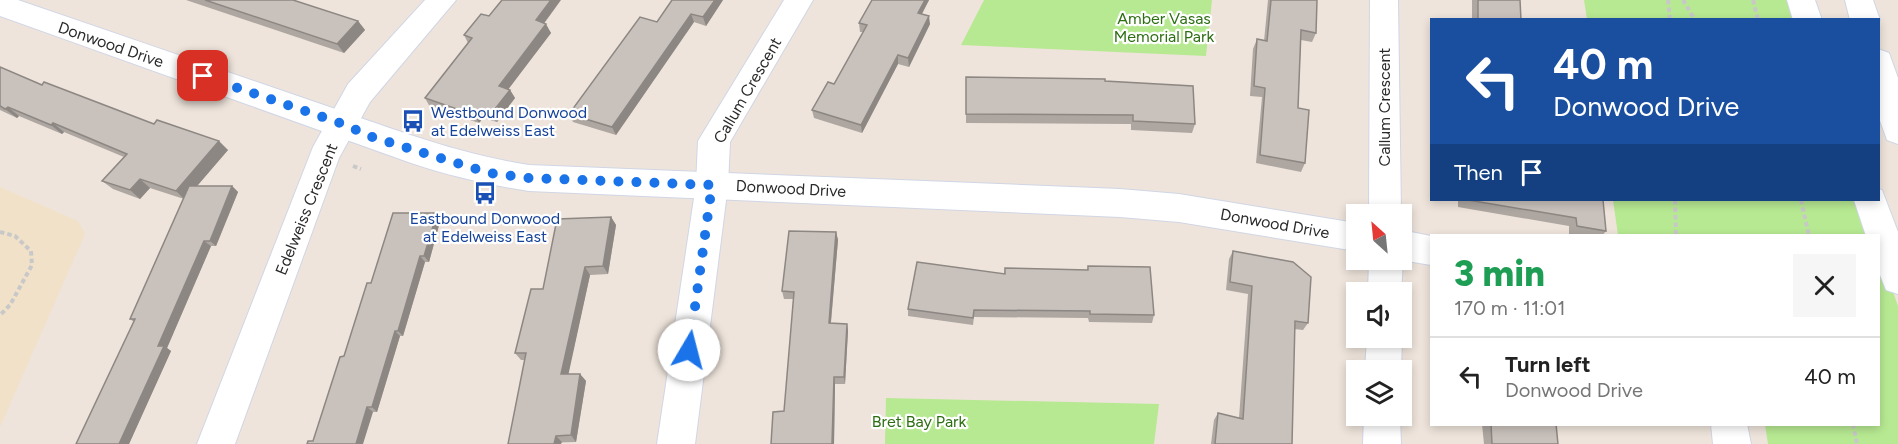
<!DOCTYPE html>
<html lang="en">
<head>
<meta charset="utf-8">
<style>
  body { margin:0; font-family:Figtree,sans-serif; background:#f6f6f6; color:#222; height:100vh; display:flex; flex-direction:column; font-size:22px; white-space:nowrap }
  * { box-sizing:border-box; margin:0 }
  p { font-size:20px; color:#767676 }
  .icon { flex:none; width:33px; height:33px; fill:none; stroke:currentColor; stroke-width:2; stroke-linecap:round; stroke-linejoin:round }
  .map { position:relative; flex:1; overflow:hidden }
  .details { position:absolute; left:1430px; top:234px; width:450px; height:192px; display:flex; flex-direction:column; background:#fff; border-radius:0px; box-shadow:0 3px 9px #0003 }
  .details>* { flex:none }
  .hud { position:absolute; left:1430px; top:18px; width:450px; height:183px; border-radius:0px; box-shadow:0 3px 9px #0003; background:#1a4fa0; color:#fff; overflow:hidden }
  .needle { width:39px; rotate:333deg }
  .controls { position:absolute; left:1346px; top:204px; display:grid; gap:12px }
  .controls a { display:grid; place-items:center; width:66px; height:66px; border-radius:0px; background:#fff; box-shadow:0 3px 9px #0003; font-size:30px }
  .pin { position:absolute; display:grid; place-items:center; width:51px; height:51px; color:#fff; margin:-26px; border-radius:12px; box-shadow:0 3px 9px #0006 }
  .me { position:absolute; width:66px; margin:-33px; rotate:8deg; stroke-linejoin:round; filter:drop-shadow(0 0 4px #0008) }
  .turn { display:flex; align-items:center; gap:21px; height:126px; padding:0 24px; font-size:27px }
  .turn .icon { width:78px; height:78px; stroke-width:2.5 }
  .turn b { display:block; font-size:42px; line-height:51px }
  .then { display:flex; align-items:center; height:57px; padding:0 24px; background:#0003; gap:12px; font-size:22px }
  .round { display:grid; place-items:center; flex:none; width:63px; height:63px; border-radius:0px; background:#f6f6f6 }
  .headline { display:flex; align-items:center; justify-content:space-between; height:102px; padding:0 24px }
  h1 { font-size:36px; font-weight:800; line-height:45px; color:#1e9e55 }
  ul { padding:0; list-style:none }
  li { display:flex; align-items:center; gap:18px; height:78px; padding:0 24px; border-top:2px solid #e0e0e0 }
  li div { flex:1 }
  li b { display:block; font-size:22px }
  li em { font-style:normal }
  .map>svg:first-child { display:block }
  .education { fill:#f1e1c9 }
  .green { fill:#b7e992 }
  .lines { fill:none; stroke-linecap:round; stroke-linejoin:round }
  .minor-casing { stroke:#d0d6e5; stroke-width:2 }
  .tertiary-casing { stroke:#d0d6e5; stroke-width:2 }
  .secondary-casing { stroke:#d0d6e5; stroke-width:2 }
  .path { stroke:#c8c8c8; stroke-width:4; stroke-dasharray:4.5 3; stroke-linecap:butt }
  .minor { fill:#fff; fill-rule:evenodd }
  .tertiary { fill:#fff; fill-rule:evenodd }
  .secondary { fill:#fff; fill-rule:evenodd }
  .wall { fill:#ada6a1 }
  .shaded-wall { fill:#8d8783 }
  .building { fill:#c9c1bb; stroke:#8d8783; stroke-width:1.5 }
  .route { stroke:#1a73e8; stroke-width:10; stroke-dasharray:0 18 }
  .labels { text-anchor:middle; stroke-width:4.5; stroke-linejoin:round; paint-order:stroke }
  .park-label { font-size:16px; fill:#2d6e13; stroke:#fff }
  .street-label { font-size:16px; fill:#2a2a2a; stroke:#fff }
  .transit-label { font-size:16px; fill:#164399; stroke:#fff; text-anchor:start }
</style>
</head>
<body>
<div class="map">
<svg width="1898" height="444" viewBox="0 0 1898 444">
  <rect width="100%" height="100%" fill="#eee4db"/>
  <path class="education" d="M0,187L78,221L85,234L0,427Z"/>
  <g class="green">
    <path d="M984,0H1212L1206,56L961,45Z"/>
    <path d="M1584,0H1788L1795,19H1587Z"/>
    <path d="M1613,200H1860L1873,235H1618Z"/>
    <path d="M1878,250L1898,306V444H1768L1765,425L1878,424Z"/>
    <path d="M886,398L1159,404L1154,444H885Z"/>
  </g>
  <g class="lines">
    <g class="minor-casing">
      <g id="minor">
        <path d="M425,0H456L370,102L339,158L235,444H197L313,147L348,84Z"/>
        <path d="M784,0H813L730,142L728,185L695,444H657L696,185L698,141Z"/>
        <path d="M1370,0H1398L1401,214V215L1369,214Z"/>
        <path d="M1401,256L1403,260L1401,294V292H1368L1369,260H1401Z"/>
        <path d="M1401,337L1402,338L1401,370H1365L1367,338Z"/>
        <path d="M1364,416H1400L1401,444H1363Z"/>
      </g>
    </g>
    <g class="tertiary-casing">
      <g id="tertiary">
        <path d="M0,0H18C117,34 216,68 315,102C388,127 453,153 529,165L1120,189L1179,194L1356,223V251L1179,222L1120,217L529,191C489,185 450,176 411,163L0,16Z"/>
        <path d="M1401,230L1431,236V265L1401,260Z"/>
        <path d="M1711,424H1747L1751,444H1713Z"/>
      </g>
    </g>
    <g class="secondary-casing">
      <g id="secondary">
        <path d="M1787,0H1815L1822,20H1793Z"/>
        <path d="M1845,0H1873L1880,20L1878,23V20H1850Z"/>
        <path d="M1878,49L1889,53L1898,78V144L1887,140L1878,115Z"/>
        <path d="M1878,189L1882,190L1898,232V294L1886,290L1878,270V236H1866L1854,200H1878Z"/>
      </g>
    </g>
    <g class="path">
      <path d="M1668,0L1670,20"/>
      <path d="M1683,0L1695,20"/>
      <path d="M1753,0L1758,20"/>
      <path d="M353,166L361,169"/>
      <path d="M1675,200L1676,236"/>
      <path d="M1801,200L1809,236"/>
      <path d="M0,232L15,236L31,251L32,265L10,305L0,315"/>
      <path d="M1853,424L1857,444"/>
    </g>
    <use href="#minor" class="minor"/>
    <use href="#tertiary" class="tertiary"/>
    <use href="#secondary" class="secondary"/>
  </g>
  <g class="wall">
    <path d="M186,0H293L358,21L365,30L344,53Z"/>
    <path d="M723,0L706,26L694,22L616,135L573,122L569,114L657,22Z"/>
    <path d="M872,0H929L922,14L930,24L909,67L898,64L862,133L814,118L812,110L834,84L863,32H860L859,23Z"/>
    <path d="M1268,0H1317L1316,33L1312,42L1301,40L1298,108L1305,163L1301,172L1256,163L1262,97L1250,96L1253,49L1257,39L1264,41Z"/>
    <path d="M1472,0H1520L1521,20H1472Z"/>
    <path d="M489,16L544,23L551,33L508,89L510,90L515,98L497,122L483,118L479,123L430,107L425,98L468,43L464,35Z"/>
    <path d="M0,67L42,85L228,150L197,186H232L238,192L216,246H211L167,348L171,351L129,444L134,322L130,319L184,199L150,188L140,199L113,189L102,181L124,157L64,132L62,134L19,116L17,118L0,110Z"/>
    <path d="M966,77L1105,81L1195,124L1192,133L1131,130V124L966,123Z"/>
    <path d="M1458,200H1603L1606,231L1602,236H1579L1569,234V226L1458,207Z"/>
    <path d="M611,217L616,225L608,274L590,275L568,374H580L586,381L576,442L508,444L525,360H521L515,353L543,289Z"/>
    <path d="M441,218L429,262H425L403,336H400L377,412H373L313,441L371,283Z"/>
    <path d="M836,232L838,240L831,323L847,324L848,331L845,384H835L834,444H771L784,411L794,299H784L782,291Z"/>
    <path d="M1233,251L1308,323L1303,330L1294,329L1292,444H1211L1214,420L1218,413L1239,418L1248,294L1226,290L1229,259Z"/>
    <path d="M1088,266L1154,315L1152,323L1089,322L1088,318L974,317L973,325L908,316V309L1004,274L1005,268L1087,270Z"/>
    <path d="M1482,424H1556L1558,444H1484Z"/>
  </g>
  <g class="shaded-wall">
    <path d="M551,0H561L540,29L536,20Z"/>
    <path d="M715,0H723L706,26L703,17Z"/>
    <path d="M925,0H929L918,21V13Z"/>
    <path d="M691,14L694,22L616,135L612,127Z"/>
    <path d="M929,16L930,24L909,67L908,58Z"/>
    <path d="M358,21L365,30L344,53L337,44Z"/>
    <path d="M546,24L551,33L504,95L499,86Z"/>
    <path d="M898,55V64L862,133L861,125Z"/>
    <path d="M510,90L515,98L497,122L491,114Z"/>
    <path d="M8,107L19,116L17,118L5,109Z"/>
    <path d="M478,110L483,118L479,123L474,115Z"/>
    <path d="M53,123L64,132L62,134L51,125Z"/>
    <path d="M219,141L228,150L185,200L176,191Z"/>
    <path d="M140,179L150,188L140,199L130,190Z"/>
    <path d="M232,186L238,192L216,246L210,241Z"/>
    <path d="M437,213L441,218L429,262L424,256Z"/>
    <path d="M611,217L616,225L608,274L603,266Z"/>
    <path d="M836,232L838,240L830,331L829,323Z"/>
    <path d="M204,241L211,246L167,348L171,351L129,444H119L158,346Z"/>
    <path d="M420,256L425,262L403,336L398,331Z"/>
    <path d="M585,267L590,275L567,381L561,374Z"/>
    <path d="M847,324L848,331L845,384L844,377Z"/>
    <path d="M395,331L400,336L377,412L372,407Z"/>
    <path d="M580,374L586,381L576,442L571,435Z"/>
    <path d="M834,377L835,384L834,444H832Z"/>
    <path d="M367,407L373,412L363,444H356Z"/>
    <path d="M556,436L562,442L561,444H554Z"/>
  </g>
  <g class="building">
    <path d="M205,0H293L358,21L337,44Z"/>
    <path d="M502,0H551L536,20L546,24L499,86L510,90L491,114L478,110L474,115L425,98L472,38L464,35L481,14L489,16Z"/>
    <path d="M672,0H715L703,17L691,14L612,127L569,114L640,17L657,22Z"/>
    <path d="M872,0H925L918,13L929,16L908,58L898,55L861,125L812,110L828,82L834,84L867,25L859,23Z"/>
    <path d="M1271,0H1317L1316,33L1301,30L1298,108L1309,110L1305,163L1260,155L1265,88L1254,86L1257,39L1267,41Z"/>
    <path d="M1478,0H1520L1521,20H1478Z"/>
    <path d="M0,67L42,85L44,82L154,124L157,120L219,141L176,191L140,179L130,190L102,181L127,154L53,123L51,125L8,107L5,109L0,106Z"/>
    <path d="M966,77L1105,79V81L1193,86L1195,124L1133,121V115L966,114Z"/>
    <path d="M189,186H232L210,241H204L158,346H164L119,444H76L135,319H130Z"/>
    <path d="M1468,200H1603L1606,231L1577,226L1576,218Z"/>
    <path d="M393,213H437L424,256H420L398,331H395L372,407H367L356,444H307L308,441H313L340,357L344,356L367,283H371Z"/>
    <path d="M611,217L603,266L585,267L561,374H580L571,435L556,436L554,444H508L526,353H515L531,289H543L557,219Z"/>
    <path d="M789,231L836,232L829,323L847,324L844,377H834L832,444H771L773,412L784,411L794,292L782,291Z"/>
    <path d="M1233,251L1293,262L1311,277L1308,323L1295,321L1292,444H1215L1218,413L1243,419L1252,286L1230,282Z"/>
    <path d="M917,262L1005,274V268L1088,270V266L1150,267L1154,315L1090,314V311L974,310L973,318L908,309Z"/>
    <path d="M1491,424H1556L1558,444H1492Z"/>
  </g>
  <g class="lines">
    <path class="route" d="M203,76L343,124L372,137L489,173L529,178L712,185L689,350"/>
  </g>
  <defs>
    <g id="bus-bare" transform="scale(1.8)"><path d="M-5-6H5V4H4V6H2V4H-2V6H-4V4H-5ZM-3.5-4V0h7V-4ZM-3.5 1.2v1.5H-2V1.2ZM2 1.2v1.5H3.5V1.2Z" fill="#1a4fb4" stroke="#fff" stroke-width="2.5" paint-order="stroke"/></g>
  </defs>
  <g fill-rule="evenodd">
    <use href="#bus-bare" x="413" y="121"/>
    <use href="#bus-bare" x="485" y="193"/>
  </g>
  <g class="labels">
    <g class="park-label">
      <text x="1164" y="24">Amber Vasas<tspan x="1164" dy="18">Memorial Park</tspan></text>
      <text x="919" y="427">Bret Bay Park</text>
    </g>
    <g class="street-label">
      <text transform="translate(111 44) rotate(19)" y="6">Donwood Drive</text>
      <text transform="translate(747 90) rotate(-60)" y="6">Callum Crescent</text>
      <text transform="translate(1384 107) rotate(-90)" y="6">Callum Crescent</text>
      <text transform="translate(791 188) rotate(3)" y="6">Donwood Drive</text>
      <text transform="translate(306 209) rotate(-68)" y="6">Edelweiss Crescent</text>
      <text transform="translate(1275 223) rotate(10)" y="6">Donwood Drive</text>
    </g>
    <g class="transit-label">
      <text x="431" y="118">Westbound Donwood<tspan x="431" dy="18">at Edelweiss East</tspan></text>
      <text x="485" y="224" text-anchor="middle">Eastbound Donwood<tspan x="485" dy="18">at Edelweiss East</tspan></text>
    </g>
  </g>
</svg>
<div class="controls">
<a><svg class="needle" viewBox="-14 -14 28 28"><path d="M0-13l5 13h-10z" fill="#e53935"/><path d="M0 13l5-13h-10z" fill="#767676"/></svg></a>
<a><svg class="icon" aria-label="sound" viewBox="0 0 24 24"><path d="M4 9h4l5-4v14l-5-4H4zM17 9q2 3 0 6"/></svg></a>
<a><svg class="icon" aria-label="layers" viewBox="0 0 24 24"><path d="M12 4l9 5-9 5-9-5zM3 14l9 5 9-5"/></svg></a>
</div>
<div class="pin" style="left:203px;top:76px;background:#d93025"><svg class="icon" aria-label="arrive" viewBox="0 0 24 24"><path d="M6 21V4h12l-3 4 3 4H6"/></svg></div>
<svg class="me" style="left:689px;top:350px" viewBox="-20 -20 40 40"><circle r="19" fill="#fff"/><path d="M0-13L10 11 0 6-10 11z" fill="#1a73e8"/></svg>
<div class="hud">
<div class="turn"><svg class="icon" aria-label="left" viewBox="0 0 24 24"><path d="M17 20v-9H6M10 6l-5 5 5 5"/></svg><div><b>40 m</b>Donwood Drive</div></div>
<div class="then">Then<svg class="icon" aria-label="arrive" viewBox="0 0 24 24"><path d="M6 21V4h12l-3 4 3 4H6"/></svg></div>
</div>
<section class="details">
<div class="headline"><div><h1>3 min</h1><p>170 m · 11:01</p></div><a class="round"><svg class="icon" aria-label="close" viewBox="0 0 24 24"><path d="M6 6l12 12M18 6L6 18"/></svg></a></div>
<ul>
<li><svg class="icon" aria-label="left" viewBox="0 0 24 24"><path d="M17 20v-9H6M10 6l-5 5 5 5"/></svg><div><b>Turn left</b><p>Donwood Drive</p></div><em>40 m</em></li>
</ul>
</section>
</div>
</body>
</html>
